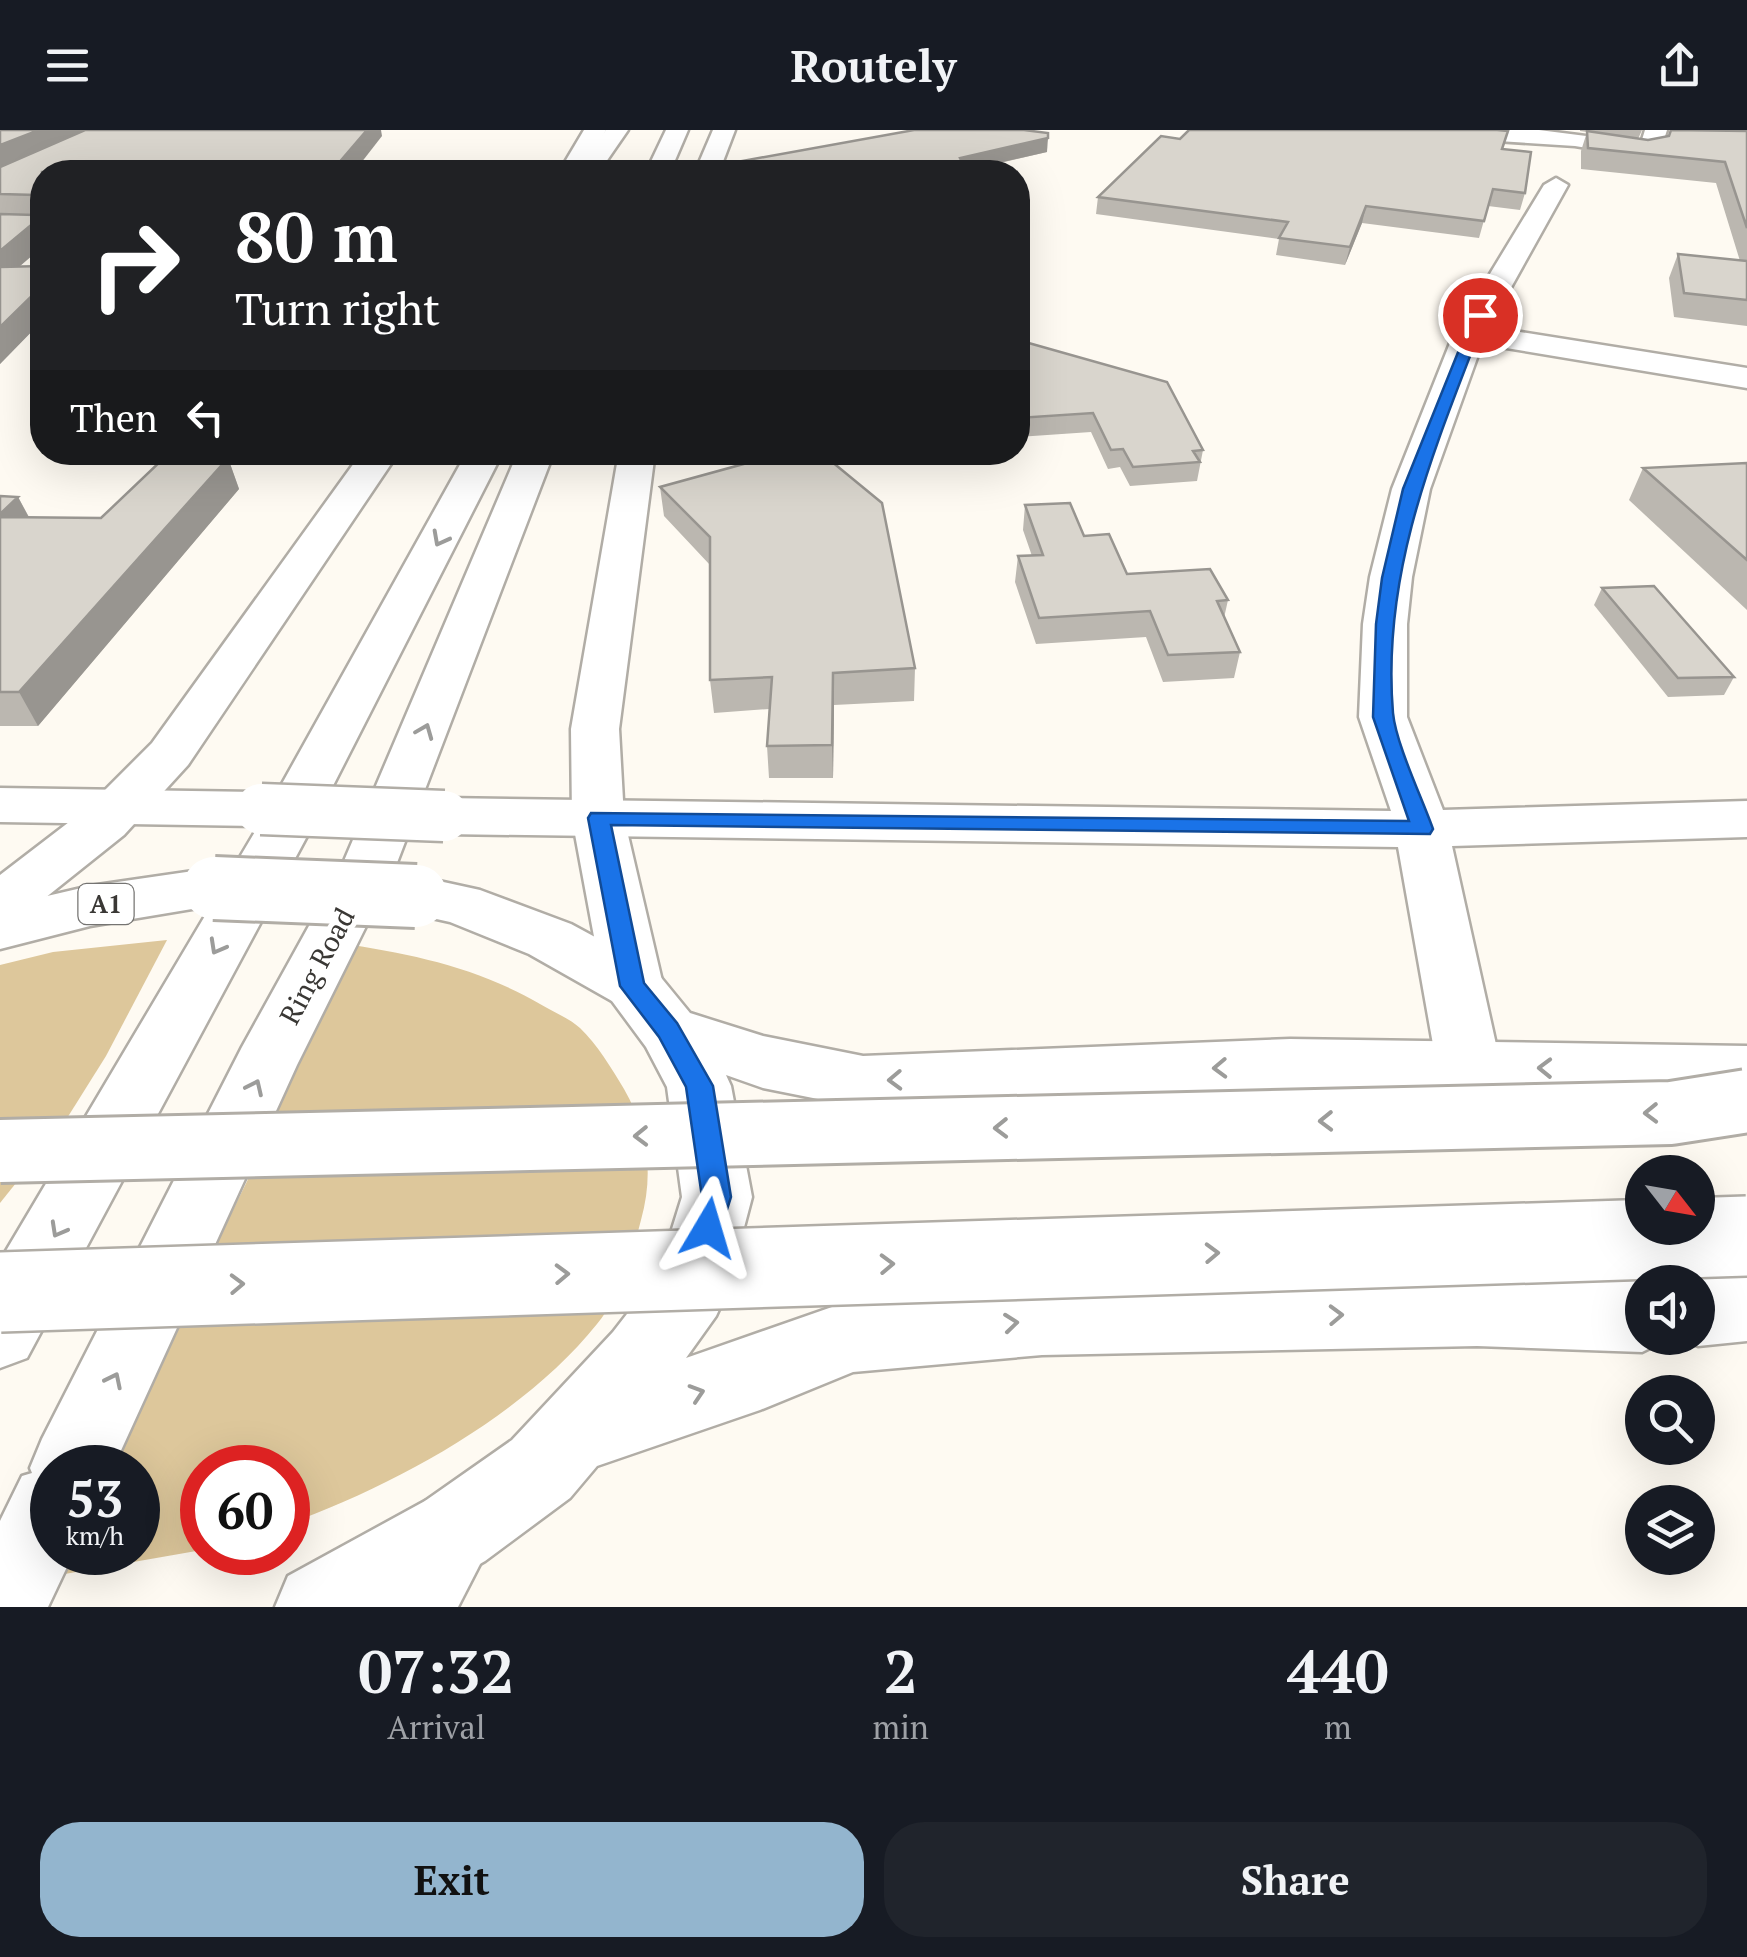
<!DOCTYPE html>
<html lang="en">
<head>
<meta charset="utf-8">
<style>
  body { margin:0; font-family:"PT Serif",serif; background:#20242c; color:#f1f3f6; height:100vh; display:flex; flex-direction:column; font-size:38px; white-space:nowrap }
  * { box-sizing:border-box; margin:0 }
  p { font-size:32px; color:#9ea1a6 }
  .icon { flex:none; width:55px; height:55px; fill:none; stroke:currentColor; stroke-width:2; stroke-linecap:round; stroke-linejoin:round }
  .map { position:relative; height:1477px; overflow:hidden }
  .drawer { display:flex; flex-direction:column; background:#171b24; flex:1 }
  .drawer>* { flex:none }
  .guide { position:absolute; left:30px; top:30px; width:1000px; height:305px; border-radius:40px; box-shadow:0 10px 40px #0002; background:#202124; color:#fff; overflow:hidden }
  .needle { width:65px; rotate:121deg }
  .buttons { position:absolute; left:1625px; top:1025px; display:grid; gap:20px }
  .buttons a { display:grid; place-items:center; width:90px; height:90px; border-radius:50%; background:#171b24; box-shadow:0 10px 40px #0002; font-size:50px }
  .speed { position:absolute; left:30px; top:1315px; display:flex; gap:20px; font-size:50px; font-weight:700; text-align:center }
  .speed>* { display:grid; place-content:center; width:130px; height:130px; border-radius:50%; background:#171b24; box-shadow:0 10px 40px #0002; line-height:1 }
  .speed small { font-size:25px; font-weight:400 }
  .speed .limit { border:15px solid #d22; background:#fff; color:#111 }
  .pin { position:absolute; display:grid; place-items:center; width:85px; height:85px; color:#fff; margin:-42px; border:5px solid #fff; border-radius:50%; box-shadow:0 2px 10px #0007 }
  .me { position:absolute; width:110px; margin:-55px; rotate:7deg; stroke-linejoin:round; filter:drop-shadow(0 0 8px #0008) }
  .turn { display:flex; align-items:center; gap:35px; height:210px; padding:0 40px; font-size:45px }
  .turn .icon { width:130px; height:130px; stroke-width:2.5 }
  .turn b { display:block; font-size:70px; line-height:85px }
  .then { display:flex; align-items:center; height:95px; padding:0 40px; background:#0003; gap:20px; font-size:38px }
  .eta { display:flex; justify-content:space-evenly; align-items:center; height:170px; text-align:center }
  .eta b { font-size:60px; font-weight:800; line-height:70px }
  .cta { display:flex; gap:20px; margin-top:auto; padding:20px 40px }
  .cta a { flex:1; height:115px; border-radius:40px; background:#93b5ce; color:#111; font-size:40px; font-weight:800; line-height:115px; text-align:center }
  .cta a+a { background:#20242c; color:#f1f3f6 }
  header { display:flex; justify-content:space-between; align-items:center; height:130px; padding:0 40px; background:#171b24; font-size:45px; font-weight:800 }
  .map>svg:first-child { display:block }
  .green { fill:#ddc79b }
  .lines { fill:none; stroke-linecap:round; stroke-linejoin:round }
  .minor-casing { stroke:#b1ada6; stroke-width:5 }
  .major-casing { stroke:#b1ada6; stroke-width:5 }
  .highway-casing { stroke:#b1ada6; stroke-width:5 }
  .minor { fill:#fff; fill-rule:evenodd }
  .major { fill:#fff; fill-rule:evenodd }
  .highway { fill:#fff; fill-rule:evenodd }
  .minor-bridge-casing { stroke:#b1ada6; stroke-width:55; stroke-linecap:butt }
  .major-bridge-far1-casing { stroke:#b1ada6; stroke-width:68; stroke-linecap:butt }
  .major-bridge-casing { stroke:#b1ada6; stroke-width:84; stroke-linecap:butt }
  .minor-bridge { stroke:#fff; stroke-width:50 }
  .major-bridge-far1 { stroke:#fff; stroke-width:62 }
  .major-bridge { stroke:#fff; stroke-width:79 }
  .wall { fill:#bbb7b0 }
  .shaded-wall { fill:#989590 }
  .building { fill:#d9d5cd; stroke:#989590; stroke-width:2.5 }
  .oneway { stroke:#9c9c9a }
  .route { fill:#1a73e8; stroke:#114b97; stroke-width:2.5 }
  .labels { text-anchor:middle; stroke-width:10; stroke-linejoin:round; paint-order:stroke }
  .shield { fill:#fff; stroke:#757472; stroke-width:2.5 }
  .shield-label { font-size:25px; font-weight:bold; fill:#3a3835 }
  .street-label { font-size:28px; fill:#3a3835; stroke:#fff }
</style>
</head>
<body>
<header><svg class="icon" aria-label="menu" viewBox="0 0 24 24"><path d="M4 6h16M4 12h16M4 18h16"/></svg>Routely<svg class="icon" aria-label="share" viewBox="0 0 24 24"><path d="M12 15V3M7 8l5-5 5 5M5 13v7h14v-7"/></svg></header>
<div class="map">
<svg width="1747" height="1477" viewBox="0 0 1747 1477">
  <rect width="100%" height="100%" fill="#fefaf2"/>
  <g class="green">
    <path d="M167,810L106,926L64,993L0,1073V835L53,822Z"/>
    <path d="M339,813C412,824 476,837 540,874C553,882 569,888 580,898C597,914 612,939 624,959C648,1001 654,1043 641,1090C632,1125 620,1166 597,1194C524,1285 396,1355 288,1394V1338H202V1420L59,1445L68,1423L138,1422V1338L102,1337L188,1145L232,1082L254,1037Z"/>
  </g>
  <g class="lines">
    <g class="minor-casing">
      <g id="minor">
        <path d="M584,0H606L583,42H559Z"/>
        <path d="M713,0H735L719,42H695Z"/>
        <path d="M1423,0H1539L1641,13L1645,0H1667L1660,22L1641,27L1575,16L1434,7Z"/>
        <path d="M1556,48L1568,55L1489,197L1747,238V258L1482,214L1430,359L1412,447L1407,494V587L1443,680L1747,671V707L1452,716L1501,937L1492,955L1469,963L1446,955L1437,937L1398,717L444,704L425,698L418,686L425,674L444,668L1391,681L1359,587L1363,494L1370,447L1392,359L1454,203L1544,55Z"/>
        <path d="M0,658L261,662L280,667L287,679L280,691L261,696L0,692Z"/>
      </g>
    </g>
    <g class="major-casing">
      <g id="major">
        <path d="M214,738L234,744L242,758L234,772L90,796L0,819V777L90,756Z"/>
        <path d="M416,746L480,760L571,794L654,839L690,883L763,906L863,926L1290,909L1747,916V968L1290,961L863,978L763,958L726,945L731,956L752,1067L727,1162L716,1186L686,1228L852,1170L1042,1153L1477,1146L1642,1150L1647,1152H1642V1208H1670L1642,1222L1477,1216L1042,1225L853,1242L760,1280L597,1336L570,1368L485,1431L404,1477H275L288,1446L425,1371L512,1310L613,1202L658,1144L682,1067L667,957L646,917L612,871L529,824L450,792L396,780L388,766L396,752Z"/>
        <path d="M1747,1141V1211L1698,1216L1676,1208H1698V1152H1681L1698,1146Z"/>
      </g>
    </g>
    <g class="highway-casing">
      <g id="highway">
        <path d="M606,0H628L599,42H575Z"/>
        <path d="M666,0H688L670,42H646Z"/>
        <path d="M362,322H399L188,635L124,705L20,788L0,794V745L86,679L152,613Z"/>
        <path d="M467,322H503L313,695L27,1228L0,1238V1131L259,695Z"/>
        <path d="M518,322H554L395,738L297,935L113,1338H52V1422H74L48,1477H0V1391L22,1346L32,1343L30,1338L42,1309L242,917L341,738Z"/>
        <path d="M619,322H655L619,599L624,688L663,855L654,871L633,878L612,871L603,855L572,688L571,599Z"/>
        <path d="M455,1359L485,1371L497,1401L458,1477H364L377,1446L425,1371Z"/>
      </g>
    </g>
    <use href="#minor" class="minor"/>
    <use href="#major" class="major"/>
    <use href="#highway" class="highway"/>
    <g class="minor-bridge-casing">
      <path id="minor-bridge" d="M261,679L444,686"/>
    </g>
    <g class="major-bridge-far1-casing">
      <g id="major-bridge-far1">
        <path d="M214,758L416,766"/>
        <path d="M0,1021L1671,983L1747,971"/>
      </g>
    </g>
    <g class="major-bridge-casing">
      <path id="major-bridge" d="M0,1162L1747,1106"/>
    </g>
    <use href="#minor-bridge" class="minor-bridge"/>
    <use href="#major-bridge-far1" class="major-bridge-far1"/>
    <use href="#major-bridge" class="major-bridge"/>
  </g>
  <g class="wall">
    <path d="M0,0L382,6L42,42V117L19,137L42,191L0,234Z"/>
    <path d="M1580,0H1642L1638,9L1648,10L1669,6L1671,0H1747V196L1674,187L1669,148L1678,124L1740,131L1716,53L1581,39V21L1587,2L1580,1Z"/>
    <path d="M1180,9L1503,19L1525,63L1520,80L1488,76L1479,108L1362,93L1345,135L1276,125L1279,109L1096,84L1098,67Z"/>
    <path d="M1047,22L966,41L967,42H743L742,31Z"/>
    <path d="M1018,210L1203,320L1197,351L1130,356L1120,337L1108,339L1091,302L1018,307Z"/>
    <path d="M228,328L239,359L38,596H0V366L18,367L29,387L101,388Z"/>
    <path d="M1747,333V480L1629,370L1643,338Z"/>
    <path d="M660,357L915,538L914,571L834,575L833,648H769L767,616L769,579L714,583L710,550V435L664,386Z"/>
    <path d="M1025,375L1084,406L1127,444L1228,470L1224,488L1240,522L1234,548L1163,552L1146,507L1036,514L1015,452L1018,426H1032L1023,400Z"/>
    <path d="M1602,458L1734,547L1724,565L1668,567L1594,475Z"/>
  </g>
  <g class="shaded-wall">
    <path d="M39,0H96L0,39V15Z"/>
    <path d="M367,0H381L382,6L354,42H331Z"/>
    <path d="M1048,8L1047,22L959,42L960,28Z"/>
    <path d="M1366,76L1362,93L1345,135L1350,117Z"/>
    <path d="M42,86V117L0,153V121Z"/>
    <path d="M42,156V191L0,234V197Z"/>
    <path d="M228,328L239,359L38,596L19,562Z"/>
    <path d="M18,367L35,399L0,393V384Z"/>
    <path d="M833,543L834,575L833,648L832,615Z"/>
  </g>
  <g class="building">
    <path d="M0,0H39L0,15Z"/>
    <path d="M85,0H367L331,42H42V86L0,121V84L35,85L36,65L0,64V37Z"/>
    <path d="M914,0H1024L1048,3V8L960,28L967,42H763L742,31Z"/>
    <path d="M1189,0H1497L1508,1L1502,19L1531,22L1525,63L1493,59L1484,91L1366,76L1350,117L1279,108L1288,92L1098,67L1161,6L1180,9Z"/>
    <path d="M1671,0L1747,1V98L1725,32L1588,18L1587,1L1648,10L1669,6Z"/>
    <path d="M1678,124L1747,131V170L1684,163Z"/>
    <path d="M42,136V156L0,197V137Z"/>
    <path d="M1018,210L1167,252L1203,320L1193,321L1200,332L1133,337L1123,319L1111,320L1093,283L1018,288Z"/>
    <path d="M787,322H820L882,373L915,538L833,543L832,615L767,616L772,547L710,550V407L660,357Z"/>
    <path d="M166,326L228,328L19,562H0V387L101,388Z"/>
    <path d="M1747,333V430L1643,338Z"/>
    <path d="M0,366L18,367L0,384Z"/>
    <path d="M1070,373L1084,406L1109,404L1127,444L1210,439L1228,470L1217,471L1240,522L1168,525L1150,481L1039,488L1018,426L1043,425L1025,375Z"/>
    <path d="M1654,456L1734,547L1678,548L1602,458Z"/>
  </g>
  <defs><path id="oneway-chevron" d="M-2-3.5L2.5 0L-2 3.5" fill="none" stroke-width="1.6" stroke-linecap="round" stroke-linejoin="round" transform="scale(2.5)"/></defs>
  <g class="oneway">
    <use href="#oneway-chevron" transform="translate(440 409) rotate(118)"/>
    <use href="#oneway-chevron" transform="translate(425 601) rotate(-68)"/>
    <use href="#oneway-chevron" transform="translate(217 817) rotate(119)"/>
    <use href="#oneway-chevron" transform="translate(1220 938) rotate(178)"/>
    <use href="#oneway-chevron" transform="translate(1545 938) rotate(-179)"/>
    <use href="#oneway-chevron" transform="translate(895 950) rotate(178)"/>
    <use href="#oneway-chevron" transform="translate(255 957) rotate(-65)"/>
    <use href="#oneway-chevron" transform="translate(1651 983) rotate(179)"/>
    <use href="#oneway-chevron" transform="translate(1326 991) rotate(179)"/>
    <use href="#oneway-chevron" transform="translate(1001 998) rotate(179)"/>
    <use href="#oneway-chevron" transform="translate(641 1006) rotate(179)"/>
    <use href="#oneway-chevron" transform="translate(58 1100) rotate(119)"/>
    <use href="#oneway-chevron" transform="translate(1212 1123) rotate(-2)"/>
    <use href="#oneway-chevron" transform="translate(887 1134) rotate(-2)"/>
    <use href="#oneway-chevron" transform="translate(562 1144) rotate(-2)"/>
    <use href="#oneway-chevron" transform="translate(237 1154) rotate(-2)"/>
    <use href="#oneway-chevron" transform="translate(1336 1185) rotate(-2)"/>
    <use href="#oneway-chevron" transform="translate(1011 1193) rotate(-6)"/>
    <use href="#oneway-chevron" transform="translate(114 1250) rotate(-64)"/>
    <use href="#oneway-chevron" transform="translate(697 1263) rotate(-18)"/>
  </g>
  <path class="route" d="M1480,181L1486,185C1436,315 1381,440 1393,583C1396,614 1422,668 1433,699L1430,704L611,695L644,853L677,893L713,956L731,1067L718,1108L708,1112L697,1108L693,1098L702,1067L686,957L659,907L620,856L588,688L591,683L1409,691L1373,587L1376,494L1382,448L1403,359L1473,185Z"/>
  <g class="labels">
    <rect class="shield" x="78.5" y="754" width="55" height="40" rx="8"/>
    <g class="shield-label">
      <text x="106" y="783">A1</text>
    </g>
    <g class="street-label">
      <text transform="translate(317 836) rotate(-62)" y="10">Ring Road</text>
    </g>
  </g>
</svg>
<div class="buttons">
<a><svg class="needle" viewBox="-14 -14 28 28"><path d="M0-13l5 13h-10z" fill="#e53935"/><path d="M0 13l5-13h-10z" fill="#9ea1a6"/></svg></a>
<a><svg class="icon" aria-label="sound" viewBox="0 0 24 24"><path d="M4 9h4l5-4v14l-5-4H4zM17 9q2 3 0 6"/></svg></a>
<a><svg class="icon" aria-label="search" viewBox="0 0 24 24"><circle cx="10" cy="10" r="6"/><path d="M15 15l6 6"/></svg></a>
<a><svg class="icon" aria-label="layers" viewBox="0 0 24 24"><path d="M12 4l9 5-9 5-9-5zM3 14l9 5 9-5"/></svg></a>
</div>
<div class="speed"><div>53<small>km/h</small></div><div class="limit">60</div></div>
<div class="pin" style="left:1480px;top:185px;background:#d93025"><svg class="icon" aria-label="arrive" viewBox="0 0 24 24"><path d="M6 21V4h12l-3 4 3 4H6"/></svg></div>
<svg class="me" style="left:708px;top:1098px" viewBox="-20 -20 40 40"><path d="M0-17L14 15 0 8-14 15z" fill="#1a73e8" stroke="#fff" stroke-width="4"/></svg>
<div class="guide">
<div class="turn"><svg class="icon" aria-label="right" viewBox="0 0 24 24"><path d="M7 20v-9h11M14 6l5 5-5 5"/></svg><div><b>80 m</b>Turn right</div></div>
<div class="then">Then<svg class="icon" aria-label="left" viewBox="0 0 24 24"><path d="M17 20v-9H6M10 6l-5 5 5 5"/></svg></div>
</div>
</div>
<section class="drawer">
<div class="eta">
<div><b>07:32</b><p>Arrival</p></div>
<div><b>2</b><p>min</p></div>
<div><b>440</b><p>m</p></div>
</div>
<div class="cta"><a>Exit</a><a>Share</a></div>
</section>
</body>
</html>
